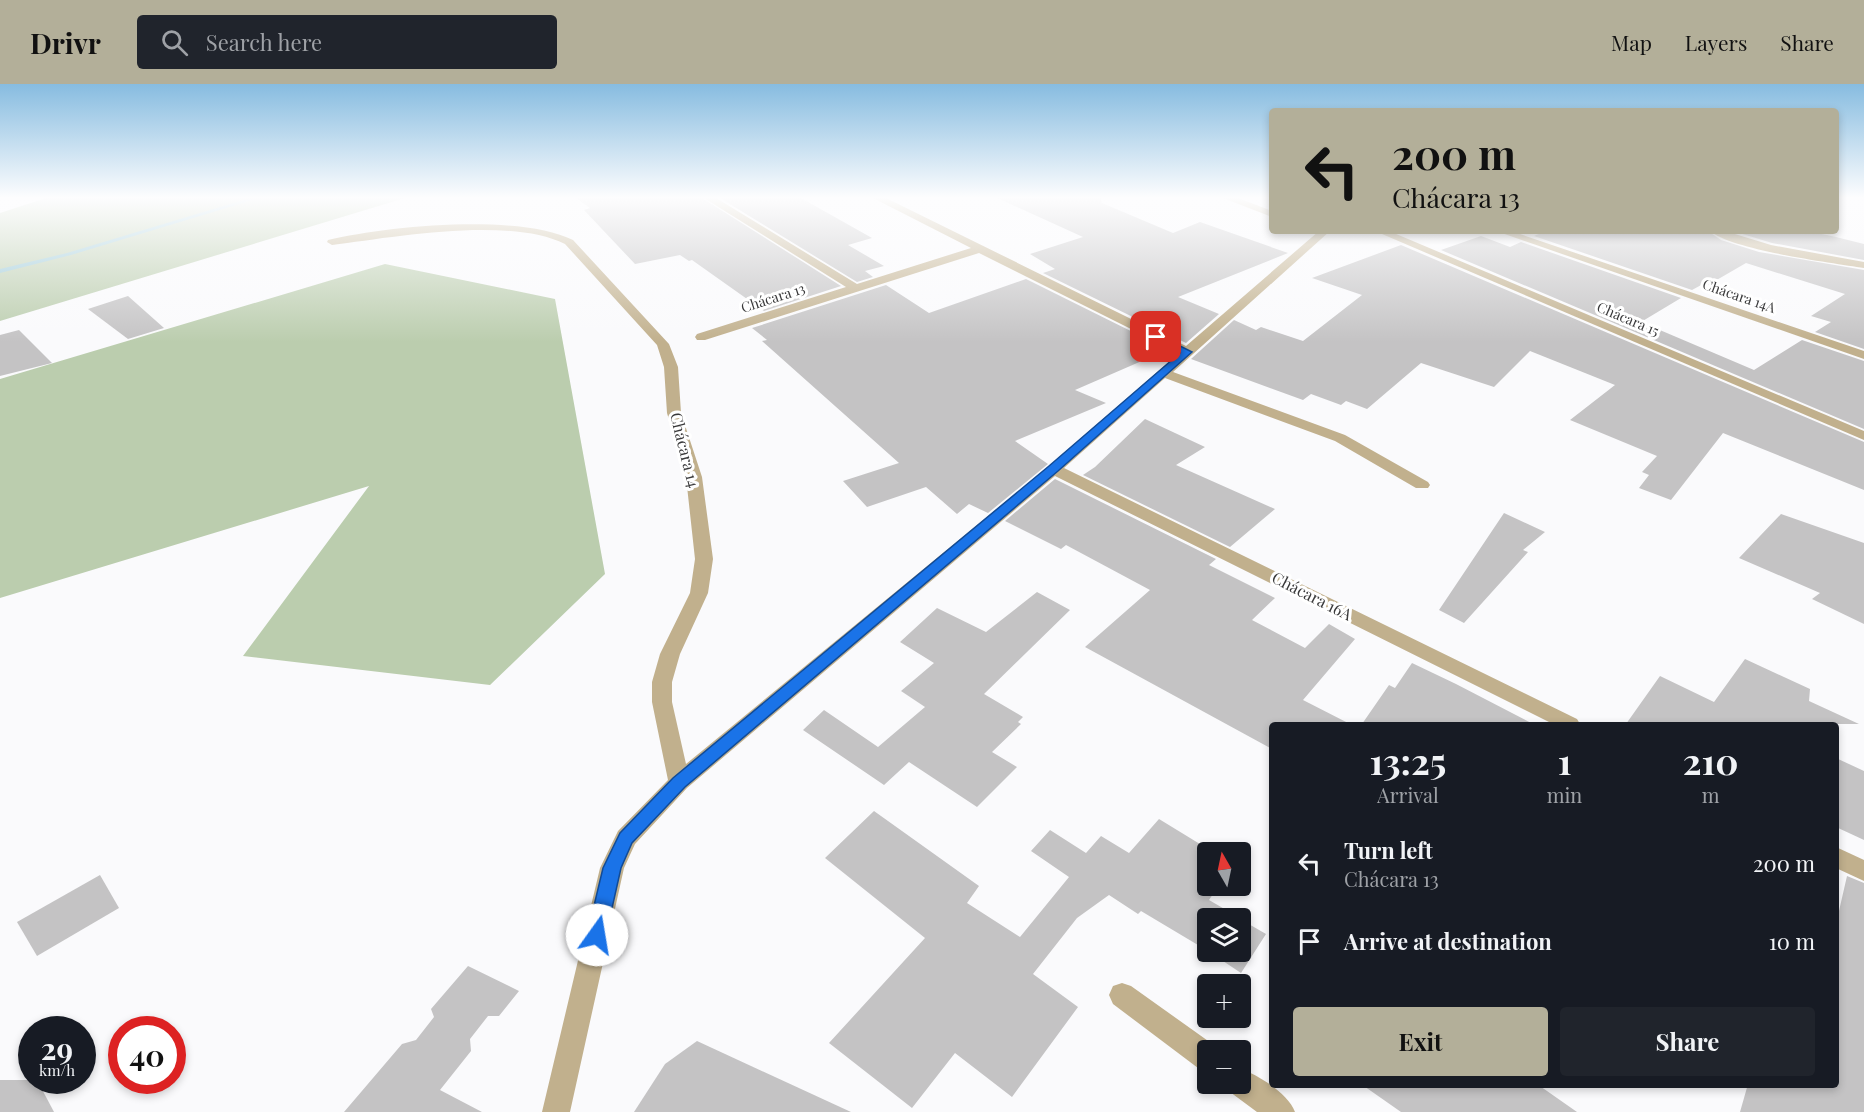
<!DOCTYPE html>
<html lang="en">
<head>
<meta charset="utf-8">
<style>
  body { margin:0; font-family:"Playfair Display",serif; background:#20242c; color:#f1f3f6; height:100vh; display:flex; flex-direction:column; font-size:22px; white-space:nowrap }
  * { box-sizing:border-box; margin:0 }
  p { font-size:20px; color:#9ea1a6 }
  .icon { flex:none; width:33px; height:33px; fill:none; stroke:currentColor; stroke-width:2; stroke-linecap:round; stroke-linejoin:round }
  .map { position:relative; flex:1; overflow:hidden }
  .drawer { position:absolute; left:1269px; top:638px; width:570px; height:366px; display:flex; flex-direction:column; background:#171b24; border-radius:6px; box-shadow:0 3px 9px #0003 }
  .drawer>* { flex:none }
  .guide { position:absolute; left:1269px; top:24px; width:570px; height:126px; border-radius:6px; box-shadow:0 3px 9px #0003; background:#b3af99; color:#111; overflow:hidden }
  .needle { width:39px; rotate:351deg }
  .fabs { position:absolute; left:1197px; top:758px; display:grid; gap:12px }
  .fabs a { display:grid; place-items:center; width:54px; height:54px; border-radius:6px; background:#171b24; box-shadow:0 3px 9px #0003; font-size:30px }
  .speed { position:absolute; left:18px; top:932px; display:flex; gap:12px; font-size:30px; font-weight:700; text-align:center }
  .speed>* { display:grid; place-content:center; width:78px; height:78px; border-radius:50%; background:#171b24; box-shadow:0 3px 9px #0003; line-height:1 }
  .speed small { font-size:15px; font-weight:400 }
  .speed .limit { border:9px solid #d22; background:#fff; color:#111 }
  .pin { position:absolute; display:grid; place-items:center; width:51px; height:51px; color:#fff; margin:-26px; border-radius:12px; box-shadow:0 3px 9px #0006 }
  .me { position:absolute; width:66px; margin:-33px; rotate:13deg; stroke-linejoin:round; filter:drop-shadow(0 0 4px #0008) }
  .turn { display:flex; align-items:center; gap:21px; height:126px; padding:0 24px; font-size:27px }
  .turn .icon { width:78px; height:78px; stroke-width:2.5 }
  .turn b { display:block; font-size:42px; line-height:51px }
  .eta { display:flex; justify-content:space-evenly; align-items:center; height:102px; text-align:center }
  .eta b { font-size:36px; font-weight:700; line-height:42px }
  .action { display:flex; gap:12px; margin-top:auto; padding:12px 24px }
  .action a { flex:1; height:69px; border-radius:6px; background:#b3af99; color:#111; font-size:24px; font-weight:700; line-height:69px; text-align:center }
  .action a+a { background:#20242c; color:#f1f3f6 }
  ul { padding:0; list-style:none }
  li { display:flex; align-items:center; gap:18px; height:78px; padding:0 24px }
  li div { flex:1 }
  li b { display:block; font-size:22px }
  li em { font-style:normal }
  header { display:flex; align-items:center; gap:36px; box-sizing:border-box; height:84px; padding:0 30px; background:#b3af99; color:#111 }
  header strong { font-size:28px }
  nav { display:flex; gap:33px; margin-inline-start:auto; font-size:21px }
  .search { width:420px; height:54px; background:#20242c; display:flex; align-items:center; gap:15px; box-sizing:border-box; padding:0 21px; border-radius:6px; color:#9ea1a6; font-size:22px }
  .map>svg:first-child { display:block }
  .green { fill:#bbcdae }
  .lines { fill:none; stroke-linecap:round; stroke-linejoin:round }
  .stream { fill:#97c7d5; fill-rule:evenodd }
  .building { fill:#c4c3c4 }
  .minor { fill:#c1b08d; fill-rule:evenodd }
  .route { fill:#1a73e8; stroke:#114b97; stroke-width:1.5 }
  .labels { text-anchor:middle; stroke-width:6; stroke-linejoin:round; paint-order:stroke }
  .far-street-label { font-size:14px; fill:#39393a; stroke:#fff }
  .street-label { font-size:16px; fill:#39393a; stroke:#fff }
</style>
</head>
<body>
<header>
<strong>Drivr</strong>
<div class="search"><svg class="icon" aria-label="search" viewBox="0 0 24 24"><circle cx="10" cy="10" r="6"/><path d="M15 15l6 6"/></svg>Search here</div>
<nav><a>Map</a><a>Layers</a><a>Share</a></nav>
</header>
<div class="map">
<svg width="1864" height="1028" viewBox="0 0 1864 1028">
  <rect width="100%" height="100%" fill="#fafafc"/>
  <g class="green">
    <path d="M46,114H405L0,237V129Z"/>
    <path d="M385,180L555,215L605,490L490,601L243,572L369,402L0,514V295Z"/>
  </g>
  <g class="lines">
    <path class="stream" d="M250,114H259L71,171L0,189V185L67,169Z"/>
  </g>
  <g class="building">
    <path d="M576,114H702L841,202L764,227L692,176L689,177L680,171L635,180L584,126L590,124Z"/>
    <path d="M720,114H801L872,154L848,161L884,182L865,187L873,193L857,198Z"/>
    <path d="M997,114H1101L1102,119L1173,149L1200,138L1288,169L1178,213L1219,230L1186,259L1043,189L1055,185L1030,170L1083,153Z"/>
    <path d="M1546,147H1708L1721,156L1759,168L1864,186V265L1815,248L1831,238L1811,232L1845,210L1746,179L1708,201L1703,200L1692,206L1534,152Z"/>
    <path d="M1733,147H1807L1836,153L1864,160V176L1772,159Z"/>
    <path d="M1481,152L1510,163L1521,158L1681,214L1641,238L1754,286L1802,256L1864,277V345L1441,166Z"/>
    <path d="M1401,161L1864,358V406L1723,349L1671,416L1639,404L1649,391L1642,388L1657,372L1570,336L1615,301L1530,267L1494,303L1421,279L1367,325L1346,317L1341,321L1311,310L1303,316L1191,275L1234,236L1256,246L1261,243L1303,257L1362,211L1312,194Z"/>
    <path d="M1026,195L1173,268L1167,266L1075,306L1106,319L1015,357L1048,380L988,429L969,420L957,430L926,403L867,423L843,397L899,379L762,257L767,256L752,244L886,201L929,229Z"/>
    <path d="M128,212L164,244L128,255L88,225Z"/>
    <path d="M19,246L52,279L0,292V251Z"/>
    <path d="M1145,335L1205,363L1176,381L1275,425L1230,463L1083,391L1095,383Z"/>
    <path d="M1055,395L1216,475L1209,481L1275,514L1252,536L1305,564L1329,540L1355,555L1303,616L1350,640H1272V665L1085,563L1150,506L1066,461L1061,465L1005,437Z"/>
    <path d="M1504,429L1545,448L1523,466L1528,468L1464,539L1439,526Z"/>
    <path d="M1781,430L1864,459V540L1812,515L1820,509L1739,474Z"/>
    <path d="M1037,508L1070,526L984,610L1023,633L1018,638L1021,640L992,668L1017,683L977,723L909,678L884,701L803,646L824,626L878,663L925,623L901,607L934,579L900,558L937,524L986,548Z"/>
    <path d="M1745,575L1810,605L1809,617L1859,640H1626L1660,592L1714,618Z"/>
    <path d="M1412,579L1456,600L1533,640H1362L1389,601L1395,604Z"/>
    <path d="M1836,674L1864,687V756L1836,743Z"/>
    <path d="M874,727L979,802L967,819L1020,853L1069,793L1031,767L1050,746L1086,769L1101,752L1129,769L1159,735L1213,768H1208V801H1219L1209,816L1240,834H1208V867L1141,827L1138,830L1109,811L1077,834L1033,890L1078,923L1012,1013L955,969L912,1024L829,959L925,854L825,774Z"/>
    <path d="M100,791L119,824L37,872L17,838Z"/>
    <path d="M1847,792L1864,799V1028H1740L1748,1000H1836V840Z"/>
    <path d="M1240,835L1266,850L1241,889L1208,867H1240Z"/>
    <path d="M468,882L519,907L499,932H488L470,955L471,967L440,1006L482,1028H344L402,960L416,956L434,933L431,925Z"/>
    <path d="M697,957L851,1028H634L665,980Z"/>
    <path d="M0,996H37L54,1028H0Z"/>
    <path d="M1361,1000H1537L1577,1028H1401Z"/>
  </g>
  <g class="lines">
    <g class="minor">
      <path d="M704,114H716L857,200L971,164L873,114H886L1186,262L1319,147H1330L1173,288L1345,351L1428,398L1430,401L1428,404H1416L1335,357L1165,294L1064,384L1577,635L1580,640H1553L1055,392L687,704L635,760L624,784L570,1028H542L600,784L618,747L668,696L652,618V598L660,570L690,509L695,475L686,393L667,329L664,283L657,261L565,160C509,132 393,153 332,161L327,158L328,156C387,142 519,129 573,156L669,260L678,283L681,329L702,393L713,475L708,509L680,570L672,598V618L686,680L1049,382L1179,269L979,169L705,256H697L695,253L697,250L846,203Z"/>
      <path d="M1223,114H1238L1272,127V133Z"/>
      <path d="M1375,147H1389L1864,347V356Z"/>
      <path d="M1496,147H1511L1864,267V275Z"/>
      <path d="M1710,147H1725L1771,161L1864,178V184C1832,179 1732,166 1710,147Z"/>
      <path d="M1836,763L1864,776V797L1836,784Z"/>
      <path d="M1122,899L1131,902L1218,964L1208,966V987L1198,984L1113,920L1109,911L1113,902Z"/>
      <path d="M1240,984C1259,992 1288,1009 1295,1028H1257L1230,1008L1226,999H1240Z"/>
    </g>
  </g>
  <linearGradient id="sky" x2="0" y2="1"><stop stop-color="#87bce0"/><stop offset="0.44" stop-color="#fdfdfe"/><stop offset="1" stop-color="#fdfdfe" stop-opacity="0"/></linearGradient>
  <rect width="1864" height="258" fill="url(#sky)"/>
  <path class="route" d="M1156,250L1192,268L1058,387L685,703L632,759L621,784L606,851L603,857L597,859L590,857L587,851L603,784L620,749L673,694L1049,382L1180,269L1152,255L1151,253Z"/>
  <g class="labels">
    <g class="far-street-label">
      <text transform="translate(1739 212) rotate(19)" y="5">Chácara 14A</text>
      <text transform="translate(773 214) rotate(-18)" y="5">Chácara 13</text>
      <text transform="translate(1628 235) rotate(23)" y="5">Chácara 15</text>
    </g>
    <g class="street-label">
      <text transform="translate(685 366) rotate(76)" y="6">Chácara 14</text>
      <text transform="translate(1312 512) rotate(27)" y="6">Chácara 16A</text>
    </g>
  </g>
</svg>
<div class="fabs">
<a><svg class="needle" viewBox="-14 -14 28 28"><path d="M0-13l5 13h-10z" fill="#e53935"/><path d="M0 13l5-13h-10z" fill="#9ea1a6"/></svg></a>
<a><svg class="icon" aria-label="layers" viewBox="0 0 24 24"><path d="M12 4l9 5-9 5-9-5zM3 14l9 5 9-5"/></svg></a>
<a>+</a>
<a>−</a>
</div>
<div class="speed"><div>29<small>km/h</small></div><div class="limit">40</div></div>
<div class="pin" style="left:1156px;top:253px;background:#d93025"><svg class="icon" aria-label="arrive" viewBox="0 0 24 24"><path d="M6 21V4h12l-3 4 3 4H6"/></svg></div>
<svg class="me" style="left:597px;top:851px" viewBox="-20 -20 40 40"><circle r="19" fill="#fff"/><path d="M0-13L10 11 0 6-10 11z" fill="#1a73e8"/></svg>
<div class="guide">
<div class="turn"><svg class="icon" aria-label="left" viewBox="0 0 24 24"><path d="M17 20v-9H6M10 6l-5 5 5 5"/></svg><div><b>200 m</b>Chácara 13</div></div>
</div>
<section class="drawer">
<div class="eta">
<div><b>13:25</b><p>Arrival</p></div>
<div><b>1</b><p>min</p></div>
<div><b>210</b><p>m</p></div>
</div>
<ul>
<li><svg class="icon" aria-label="left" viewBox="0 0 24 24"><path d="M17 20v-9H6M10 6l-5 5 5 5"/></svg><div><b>Turn left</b><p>Chácara 13</p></div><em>200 m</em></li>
<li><svg class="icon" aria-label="arrive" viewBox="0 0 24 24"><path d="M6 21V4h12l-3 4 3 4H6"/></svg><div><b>Arrive at destination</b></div><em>10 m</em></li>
</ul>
<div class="action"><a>Exit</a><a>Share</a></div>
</section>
</div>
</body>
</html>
